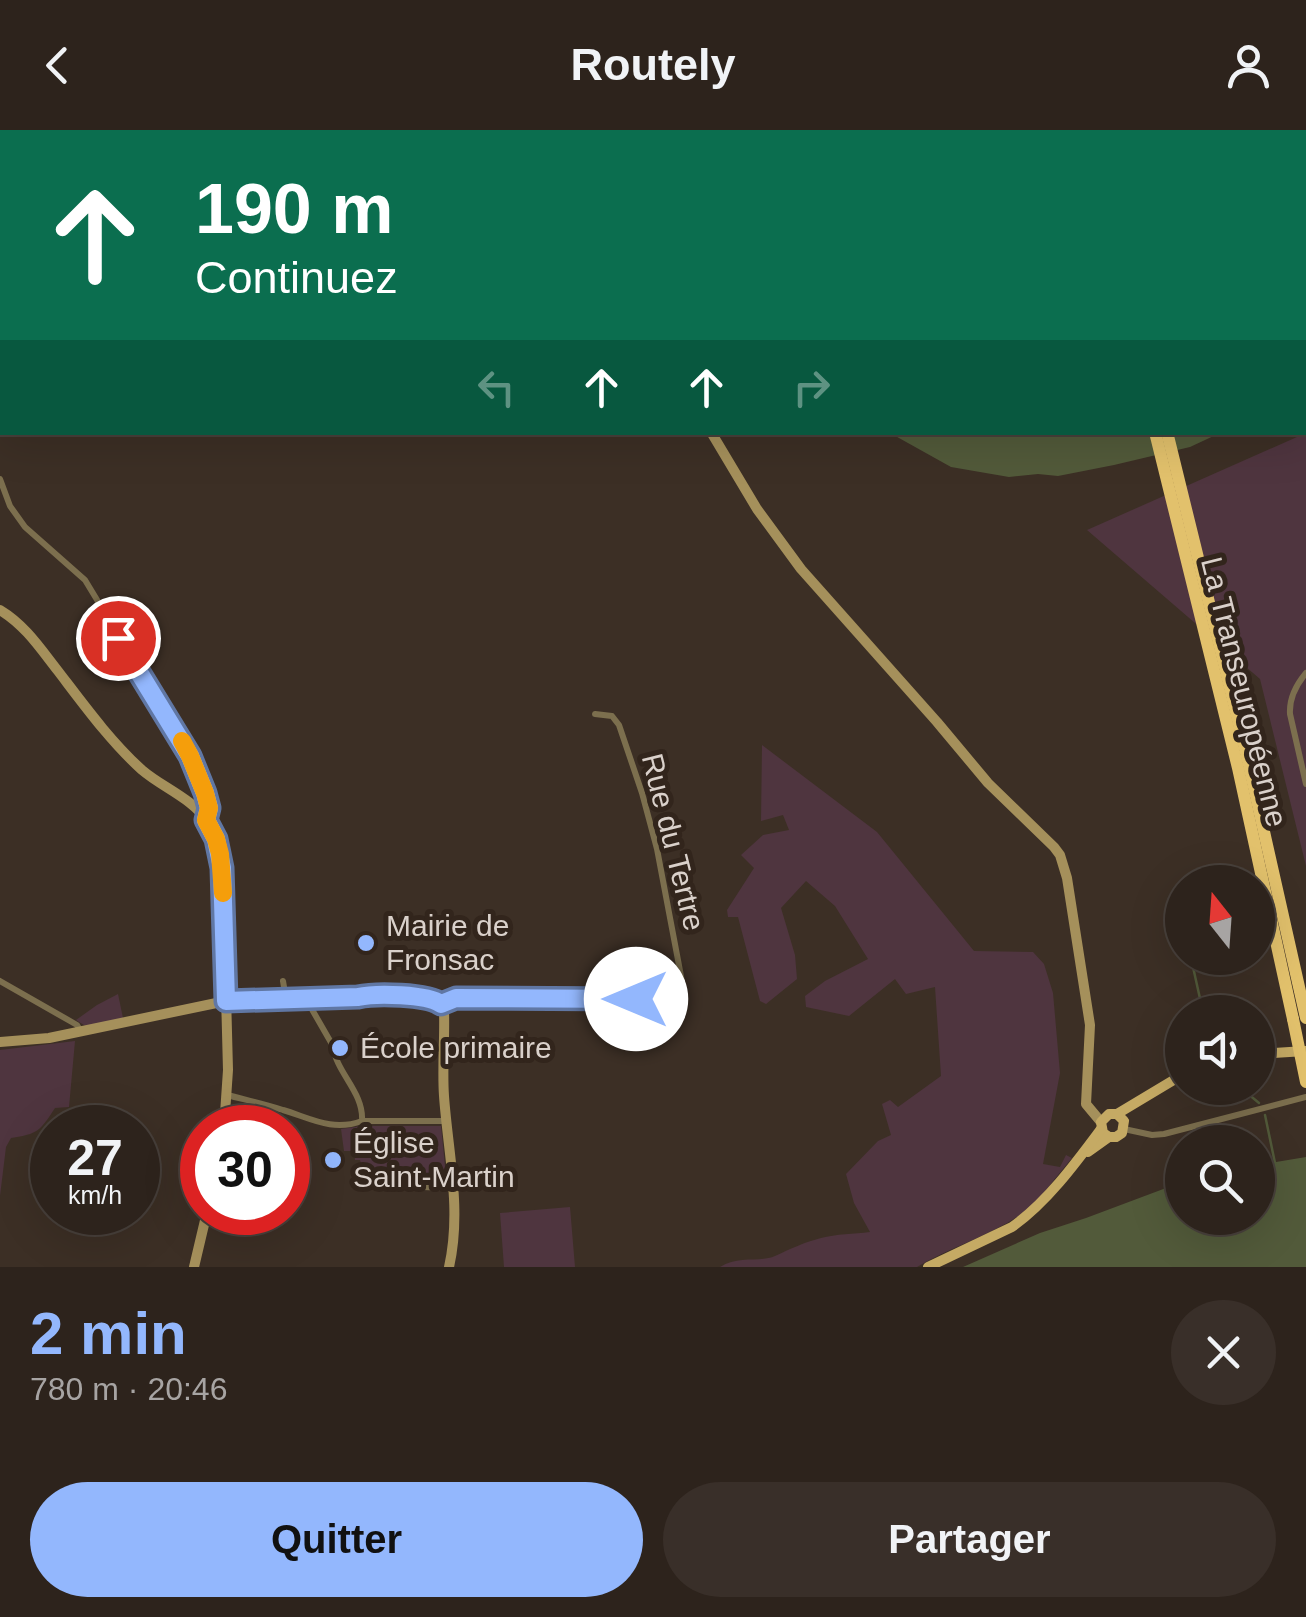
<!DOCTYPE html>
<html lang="fr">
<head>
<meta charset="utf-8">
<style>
  body { margin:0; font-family:Helvetica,sans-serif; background:#392f29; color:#f1f3f6; height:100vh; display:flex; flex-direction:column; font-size:38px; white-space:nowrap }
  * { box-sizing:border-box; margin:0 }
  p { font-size:32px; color:#a7a4a3 }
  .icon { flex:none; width:55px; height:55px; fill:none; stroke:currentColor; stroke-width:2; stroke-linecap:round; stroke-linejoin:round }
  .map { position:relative; height:1137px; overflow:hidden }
  .panel { display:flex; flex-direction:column; background:#2d231c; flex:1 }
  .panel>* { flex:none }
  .hud { position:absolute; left:0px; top:0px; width:1308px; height:305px; box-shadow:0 10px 40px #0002,0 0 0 2px #48403b; background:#0b6e4f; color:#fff; overflow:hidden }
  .needle { width:65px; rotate:343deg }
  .buttons { position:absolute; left:1165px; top:735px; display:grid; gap:20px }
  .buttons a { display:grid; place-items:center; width:110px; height:110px; border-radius:50%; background:#2d231c; box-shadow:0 10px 40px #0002,0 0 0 2px #48403b; font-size:50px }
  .speed { position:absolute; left:30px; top:975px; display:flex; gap:20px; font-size:50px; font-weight:700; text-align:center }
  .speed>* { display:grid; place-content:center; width:130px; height:130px; border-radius:50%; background:#2d231c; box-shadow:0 10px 40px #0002,0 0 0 2px #48403b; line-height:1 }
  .speed small { font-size:25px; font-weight:400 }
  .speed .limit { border:15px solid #d22; background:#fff; color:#111 }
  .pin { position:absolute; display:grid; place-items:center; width:85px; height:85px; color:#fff; margin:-42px; border:5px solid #fff; border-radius:50%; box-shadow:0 2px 10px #0007 }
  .me { position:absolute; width:110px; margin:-55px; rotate:270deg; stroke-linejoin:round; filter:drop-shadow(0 0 8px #0008) }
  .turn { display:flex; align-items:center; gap:35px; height:210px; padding:0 30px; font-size:45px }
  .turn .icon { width:130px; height:130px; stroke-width:2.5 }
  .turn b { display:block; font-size:70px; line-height:85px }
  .lanes { display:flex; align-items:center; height:95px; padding:0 30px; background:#0003; justify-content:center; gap:50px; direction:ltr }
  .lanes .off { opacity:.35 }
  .round { display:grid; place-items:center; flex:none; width:105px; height:105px; border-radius:52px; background:#392f29 }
  .head { display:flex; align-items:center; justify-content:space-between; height:170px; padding:0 30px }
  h1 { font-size:60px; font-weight:600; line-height:75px; color:#93b7fd }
  .action { display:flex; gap:20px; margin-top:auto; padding:20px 30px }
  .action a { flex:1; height:115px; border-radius:60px; background:#93b7fd; color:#111; font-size:40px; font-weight:600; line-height:115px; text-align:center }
  .action a+a { background:#392f29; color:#f1f3f6 }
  header { display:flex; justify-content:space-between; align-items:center; height:130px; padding:0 30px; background:#2d231c; font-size:45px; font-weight:600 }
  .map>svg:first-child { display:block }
  .green { fill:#4f353f }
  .water { fill:#525a3a }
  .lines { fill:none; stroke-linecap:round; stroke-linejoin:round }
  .stream { stroke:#525a3a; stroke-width:2.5 }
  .street { stroke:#7c6f4e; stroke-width:6 }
  .secondary { stroke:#a5905b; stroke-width:10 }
  .primary { stroke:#c5aa64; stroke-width:10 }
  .highway { stroke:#e2c16c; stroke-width:12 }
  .highway-bridge { stroke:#e2c16c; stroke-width:12 }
  .route-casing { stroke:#6077a4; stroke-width:25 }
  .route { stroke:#93b7fd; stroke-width:18 }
  .slow { stroke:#f59e0b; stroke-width:18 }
  .poi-dot { fill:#93b7fd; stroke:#32251c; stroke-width:4 }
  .labels { text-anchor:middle; stroke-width:10; stroke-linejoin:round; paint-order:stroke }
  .street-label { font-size:30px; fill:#dad1cb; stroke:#32251c }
  .poi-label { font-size:30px; fill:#dad1cb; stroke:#32251c; text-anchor:start }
</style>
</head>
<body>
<header><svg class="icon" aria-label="back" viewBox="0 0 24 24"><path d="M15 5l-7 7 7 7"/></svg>Routely<svg class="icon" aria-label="person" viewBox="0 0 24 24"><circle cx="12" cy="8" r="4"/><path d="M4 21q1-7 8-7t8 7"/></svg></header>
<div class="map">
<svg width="1306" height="1137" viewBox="0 0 1306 1137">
  <rect width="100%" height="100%" fill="#3c2f25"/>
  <g class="green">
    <path d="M1022,0H1306V156L1305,2H1020Z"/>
    <path d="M1306,303V736L1260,549L1087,400Z"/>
    <path d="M762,615L877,702L974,821L1033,822L1044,834L1053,863L1060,943L1043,1034L1060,1037L1066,1025L1072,1028C1057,1045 1042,1068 1024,1082C993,1105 950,1117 917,1137H720C739,1125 759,1133 775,1126C790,1119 805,1112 821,1108C836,1104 854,1104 870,1102L854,1073L846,1044L878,1011L891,1005L882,974L890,970L898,977L941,946L935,857L906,864L895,849L849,886L806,877L805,866L825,851L868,829L835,776L806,751L781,778L795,825L797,849L766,874L760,871L738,787H728L727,780L754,738L741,725L763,705L789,700L783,685L761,691Z"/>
    <path d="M118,864L123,888L87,897L76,890L97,875Z"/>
    <path d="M75,911L69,977L55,978C40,1001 38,1004 11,1008L6,1017L0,1066V920Z"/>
    <path d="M363,996H441L446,1046L363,1043L360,1030H355L354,1021H344L341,999Z"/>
    <path d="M570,1077L575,1137H504L500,1083Z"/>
  </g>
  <g class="water">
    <path d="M890,303H1220L1190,317L1114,335L1058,346L1038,344L1009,347L951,337Z"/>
    <path d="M1306,1027V1137H963L1040,1103L1086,1088L1182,1052V1088H1258V1035Z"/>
  </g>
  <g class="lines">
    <g class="stream">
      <path d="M1191,828L1203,882"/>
      <path d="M1241,958L1259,973"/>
      <path d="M1265,985L1275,1033"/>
    </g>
    <g class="street">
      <path d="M0,349L10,376L25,397L85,450L191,625L209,678L207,690"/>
      <path d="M1306,543C1296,555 1289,568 1290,584L1306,654"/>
      <path d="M0,851L77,895L81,902"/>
      <path d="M283,851L286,869"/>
      <path d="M441,874L457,868L672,869L680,867L683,859L681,846L657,719L642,663L619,595L612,586L595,584"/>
      <path d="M227,965C246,970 265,974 283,980C310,988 332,1002 362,991C364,962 336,943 333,916L306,869"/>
      <path d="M362,991H445"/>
      <path d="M1124,999L1152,1005L1164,1004L1306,967"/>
      <path d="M363,1055L452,1058"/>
    </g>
    <g class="secondary">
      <path d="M579,0L580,2"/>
      <path d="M711,302L757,379L801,439L937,592L988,653L1054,717L1060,725L1067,748L1090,895L1086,974L1101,992"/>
      <path d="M0,480C25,495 40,518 58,541C84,575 110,611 142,640C163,658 192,668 208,692C219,709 221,731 223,751L228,940L224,998"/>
      <path d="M0,912L49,908L226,871L358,867L374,865L433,869L438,871L444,880C445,909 442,937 444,966C448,1023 462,1080 449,1137"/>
      <path d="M194,1137L207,1082"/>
    </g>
    <g class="primary">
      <path d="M1258,924L1305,921"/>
      <path d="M1117,984L1182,945"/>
      <path d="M1088,1022L1109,1007H1116L1122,1003L1124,991L1117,984H1109L1101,992L1103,1003L1109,1007"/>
      <path d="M928,1137L1012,1097C1047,1072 1075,1034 1101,999"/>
    </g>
    <g class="highway">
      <path d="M1076,0L1077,2"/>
      <path d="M1090,0L1091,2"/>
      <path d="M1155,302L1238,638L1293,889"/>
      <path d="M1167,302L1249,635L1306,888"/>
    </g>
    <path class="highway-bridge" d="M1293,889L1306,952"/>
  </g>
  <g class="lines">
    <g class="route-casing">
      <path id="route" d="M118,508L190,626L205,663L209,678L206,690L216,709L222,738L226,871L358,867C376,863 427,864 441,874L456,868L636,869"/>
    </g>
    <use href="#route" class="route"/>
    <path class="slow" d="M182,611L190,626L205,663L209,678L206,690L216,709L220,724L223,763"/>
  </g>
  <g class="poi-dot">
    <circle cx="366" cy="813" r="10"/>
    <circle cx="340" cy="918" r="10"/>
    <circle cx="333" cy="1030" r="10"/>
  </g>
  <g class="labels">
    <g class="street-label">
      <text transform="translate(1244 562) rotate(76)" y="10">La Transeuropéenne</text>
      <text transform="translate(673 712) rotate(76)" y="10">Rue du Tertre</text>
    </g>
    <g class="poi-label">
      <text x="386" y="806">Mairie de<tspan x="386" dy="34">Fronsac</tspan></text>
      <text x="360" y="928">École primaire</text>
      <text x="353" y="1023">Église<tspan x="353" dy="34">Saint-Martin</tspan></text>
    </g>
  </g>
</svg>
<div class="buttons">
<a><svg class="needle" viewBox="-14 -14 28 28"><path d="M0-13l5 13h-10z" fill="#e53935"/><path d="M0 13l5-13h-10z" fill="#a7a4a3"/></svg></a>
<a><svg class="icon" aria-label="sound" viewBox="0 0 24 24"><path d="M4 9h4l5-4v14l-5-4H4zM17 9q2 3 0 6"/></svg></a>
<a><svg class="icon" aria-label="search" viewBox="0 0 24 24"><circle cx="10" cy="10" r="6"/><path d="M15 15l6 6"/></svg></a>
</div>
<div class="speed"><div>27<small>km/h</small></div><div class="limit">30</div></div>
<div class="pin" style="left:118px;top:508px;background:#d93025"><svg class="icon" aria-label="arrive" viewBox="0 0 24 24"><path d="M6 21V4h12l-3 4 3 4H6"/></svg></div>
<svg class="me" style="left:636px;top:869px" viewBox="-20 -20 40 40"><circle r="19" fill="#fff"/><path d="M0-13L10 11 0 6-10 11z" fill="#93b7fd"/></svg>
<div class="hud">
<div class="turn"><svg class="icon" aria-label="ahead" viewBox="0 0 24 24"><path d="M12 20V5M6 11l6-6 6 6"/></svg><div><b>190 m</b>Continuez</div></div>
<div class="lanes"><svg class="icon off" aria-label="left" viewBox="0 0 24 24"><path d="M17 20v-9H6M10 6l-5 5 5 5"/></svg><svg class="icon" aria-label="ahead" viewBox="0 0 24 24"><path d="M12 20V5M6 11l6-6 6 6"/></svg><svg class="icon" aria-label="ahead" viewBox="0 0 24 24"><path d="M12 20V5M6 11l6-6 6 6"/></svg><svg class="icon off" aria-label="right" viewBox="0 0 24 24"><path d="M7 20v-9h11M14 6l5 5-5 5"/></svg></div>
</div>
</div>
<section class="panel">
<div class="head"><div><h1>2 min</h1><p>780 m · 20:46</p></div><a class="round"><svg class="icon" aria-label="close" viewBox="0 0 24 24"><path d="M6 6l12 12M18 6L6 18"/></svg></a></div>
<div class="action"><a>Quitter</a><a>Partager</a></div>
</section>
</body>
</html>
